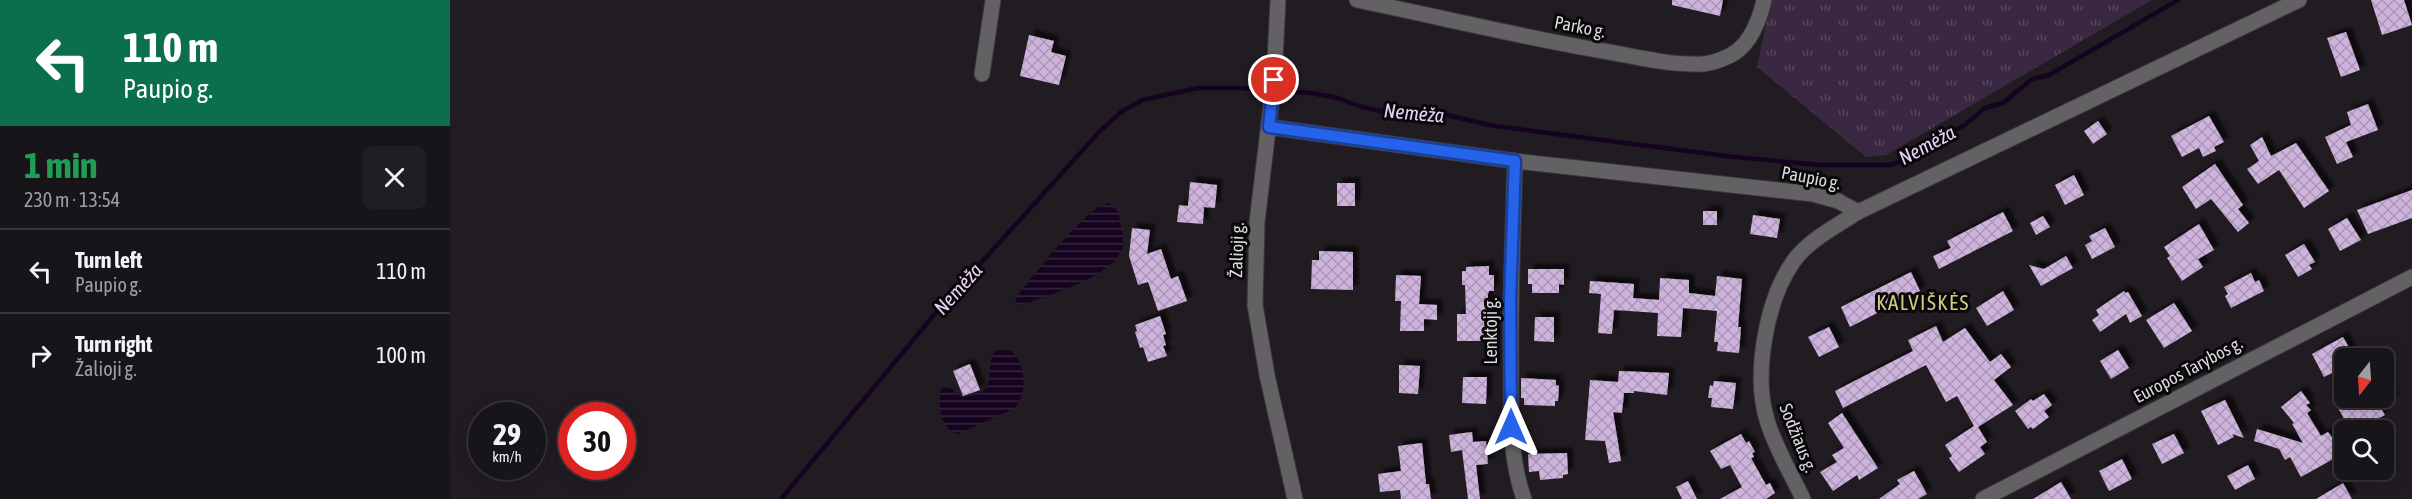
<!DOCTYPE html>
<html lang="en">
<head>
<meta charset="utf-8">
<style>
  body { margin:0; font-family:"Asap Condensed",sans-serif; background:#211e23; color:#f1f3f6; height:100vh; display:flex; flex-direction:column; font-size:22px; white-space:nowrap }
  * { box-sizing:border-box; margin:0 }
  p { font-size:20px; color:#9f9fa2 }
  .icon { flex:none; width:33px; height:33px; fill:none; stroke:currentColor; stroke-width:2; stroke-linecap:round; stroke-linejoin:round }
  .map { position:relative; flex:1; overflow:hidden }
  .sheet { display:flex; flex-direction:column; background:#18151a; width:450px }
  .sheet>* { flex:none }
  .top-card { background:#0b6e4f; color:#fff; overflow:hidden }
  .needle { width:39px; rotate:197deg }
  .tools { position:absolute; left:1884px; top:348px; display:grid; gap:12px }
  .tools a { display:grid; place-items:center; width:60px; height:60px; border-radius:9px; background:#18151a; box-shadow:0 3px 15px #0003,0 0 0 2px #363439; font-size:30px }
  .speed { position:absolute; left:18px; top:402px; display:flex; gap:12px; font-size:30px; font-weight:700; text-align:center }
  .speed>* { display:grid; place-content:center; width:78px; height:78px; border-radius:50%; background:#18151a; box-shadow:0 3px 15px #0003,0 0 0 2px #363439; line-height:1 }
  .speed small { font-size:15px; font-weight:400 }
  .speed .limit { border:9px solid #d22; background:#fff; color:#111 }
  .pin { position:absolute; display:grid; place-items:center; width:51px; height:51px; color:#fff; margin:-26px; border:3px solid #fff; border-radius:50%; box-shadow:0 2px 6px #0007 }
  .me { position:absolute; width:66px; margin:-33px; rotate:0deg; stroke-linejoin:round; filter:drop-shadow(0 0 4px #0008) }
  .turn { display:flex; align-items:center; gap:21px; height:126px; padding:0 24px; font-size:27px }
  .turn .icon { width:78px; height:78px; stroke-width:2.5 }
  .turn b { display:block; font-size:42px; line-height:51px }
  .round { display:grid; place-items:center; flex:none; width:63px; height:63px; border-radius:9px; background:#211e23 }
  .overview { display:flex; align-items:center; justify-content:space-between; height:102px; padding:0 24px }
  h1 { font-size:36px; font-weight:700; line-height:45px; color:#1e9e55 }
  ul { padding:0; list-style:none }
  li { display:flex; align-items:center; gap:18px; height:84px; padding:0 24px; border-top:2px solid #363439 }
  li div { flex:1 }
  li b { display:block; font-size:22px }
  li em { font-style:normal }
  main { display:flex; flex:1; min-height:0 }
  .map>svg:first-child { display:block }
  .grass { fill:url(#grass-tufts) }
  .water { fill:url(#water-rules) }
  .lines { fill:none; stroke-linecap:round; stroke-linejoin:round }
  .stream { stroke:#16031f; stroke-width:4.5 }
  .building { fill:url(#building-cross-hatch); filter:url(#shadow) }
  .minor-casing { stroke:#3a373c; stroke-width:17 }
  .minor { stroke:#636164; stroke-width:15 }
  .route-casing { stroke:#184099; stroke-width:15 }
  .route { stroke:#2563eb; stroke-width:10 }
  .labels { text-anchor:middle; stroke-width:6; stroke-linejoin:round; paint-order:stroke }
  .street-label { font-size:18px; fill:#dddade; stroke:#09070a }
  .water-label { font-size:20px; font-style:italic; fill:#ead1f6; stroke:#09070a }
  .quarter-label { font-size:21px; letter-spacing:1.5px; fill:#d4cd7f; stroke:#09070a }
</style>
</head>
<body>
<main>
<section class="sheet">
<div class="top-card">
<div class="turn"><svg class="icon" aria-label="left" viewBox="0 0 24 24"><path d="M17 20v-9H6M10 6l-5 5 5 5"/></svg><div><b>110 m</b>Paupio g.</div></div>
</div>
<div class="overview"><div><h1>1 min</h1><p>230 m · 13:54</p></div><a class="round"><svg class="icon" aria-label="close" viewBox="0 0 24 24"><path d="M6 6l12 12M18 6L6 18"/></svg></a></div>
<ul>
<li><svg class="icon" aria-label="left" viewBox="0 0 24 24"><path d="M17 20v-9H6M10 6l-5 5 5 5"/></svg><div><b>Turn left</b><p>Paupio g.</p></div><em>110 m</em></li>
<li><svg class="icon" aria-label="right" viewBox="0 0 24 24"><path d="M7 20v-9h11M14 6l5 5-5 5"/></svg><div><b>Turn right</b><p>Žalioji g.</p></div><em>100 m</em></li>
</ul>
</section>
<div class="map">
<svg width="1962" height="499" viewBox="0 0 1962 499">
  <defs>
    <pattern id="grass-tufts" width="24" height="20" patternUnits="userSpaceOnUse" patternTransform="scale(1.5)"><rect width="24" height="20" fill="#3a2842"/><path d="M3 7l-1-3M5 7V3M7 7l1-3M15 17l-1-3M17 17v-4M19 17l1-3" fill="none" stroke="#56475d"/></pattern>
    <pattern id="water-rules" width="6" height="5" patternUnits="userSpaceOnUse" patternTransform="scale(1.5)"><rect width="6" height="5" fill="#16031f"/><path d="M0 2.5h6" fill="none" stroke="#37273f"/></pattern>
    <pattern id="building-cross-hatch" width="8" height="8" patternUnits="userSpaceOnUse" patternTransform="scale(1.5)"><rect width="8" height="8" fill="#ceb3dc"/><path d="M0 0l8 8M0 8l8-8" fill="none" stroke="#ab96b6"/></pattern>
    <filter id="shadow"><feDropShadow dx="5.5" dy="-5.5" stdDeviation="1.5" flood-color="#0009"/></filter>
  </defs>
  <rect width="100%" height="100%" fill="#201c22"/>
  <path class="grass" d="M1321,0H1702L1436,155L1416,157L1307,67Z"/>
  <g class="water">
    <path d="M658,203C669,208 669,215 671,226C671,231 674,238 673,244C670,276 595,296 569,306L567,305L565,302L570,292C589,270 632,211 658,203Z"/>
    <path d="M546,350L561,351C576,363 578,392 565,408L508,434C491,431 487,403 491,389L494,387L501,388L511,397C555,394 531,368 546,350Z"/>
  </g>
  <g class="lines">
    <path class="stream" d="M331,499L483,316L650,131L671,112L692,100L748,88H788L861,93L888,98L909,106L930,111L975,110L1044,126L1276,156L1369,165H1440L1452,161L1463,150L1515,125L1535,108L1553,103L1582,79L1599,75L1728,0"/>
  </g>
  <g class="building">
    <path d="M1222,0H1273L1270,16L1222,5Z"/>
    <path d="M1921,0H1954L1962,25L1932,35Z"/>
    <path d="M1896,32L1910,70L1891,77L1877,38Z"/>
    <path d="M579,35L604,41L601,52L616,56L609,85L570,76Z"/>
    <path d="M1918,104L1928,130L1896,142L1903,157L1887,164L1875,137L1901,125L1897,112Z"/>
    <path d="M1759,116L1774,142L1764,147L1766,151L1753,157L1749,148L1732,157L1721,136Z"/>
    <path d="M1648,121L1657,134L1643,144L1634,131Z"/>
    <path d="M1812,137L1821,156L1846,143L1879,191L1854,208L1829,170L1808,184L1797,169L1809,161L1800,145Z"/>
    <path d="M1765,164L1793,205L1788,209L1799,223L1788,232L1761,199L1746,209L1732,187Z"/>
    <path d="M1624,175L1634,195L1615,205L1605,185Z"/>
    <path d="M740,182L767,185L765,208L754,207L753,224L727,222L729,205L738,206Z"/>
    <rect x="887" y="183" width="18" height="23"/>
    <path d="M1962,190V218L1918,234L1907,210Z"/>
    <rect x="1253" y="211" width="14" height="14"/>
    <path d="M1553,212L1563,231L1489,269L1483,256L1501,248L1497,241Z"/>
    <path d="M1303,215L1330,219L1327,238L1300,234Z"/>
    <path d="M1593,216L1600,227L1586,235L1580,223Z"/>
    <path d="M1897,218L1911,240L1890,251L1878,229Z"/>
    <path d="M1749,224L1764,250L1748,259L1753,267L1732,281L1717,258L1720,256L1714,247Z"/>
    <path d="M682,228L700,230L697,254L711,249L721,279L728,276L737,301L708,311L698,282L688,285L679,256Z"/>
    <path d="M1655,228L1665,247L1642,259L1635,245L1642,241L1639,236Z"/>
    <path d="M1854,244L1865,262L1859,265L1862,269L1848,277L1835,255Z"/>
    <path d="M869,251L903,252V290L861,289L862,260H869Z"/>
    <path d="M1616,256L1623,268L1591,286L1579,265L1594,269Z"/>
    <path d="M1039,266V275H1044V291H1039L1038,294V324H1043L1042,341H1007V314H1016L1015,285H1012V271H1016V267Z"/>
    <path d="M1078,269H1114V285L1109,284V293H1082V284H1078Z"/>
    <path d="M1461,272L1470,291L1400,327L1391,307Z"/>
    <path d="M1801,273L1805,282L1809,280L1814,291L1781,308L1775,296L1778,294L1774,287Z"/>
    <path d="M946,275L971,276L969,304L987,305V320L974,319V331H950L951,301H945Z"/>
    <path d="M1267,276L1292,279L1288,327H1291L1289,353L1267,351L1268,342H1264L1267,311L1233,308L1231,337L1207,336L1208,313L1164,310L1162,334L1148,333L1151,294L1139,293L1140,281L1184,284L1183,298L1209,300L1210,278L1239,280V293L1265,296Z"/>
    <path d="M1553,291L1564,310L1537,326L1526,308Z"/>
    <path d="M1674,291L1675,293L1678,292L1692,316L1680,323L1676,314L1650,332L1642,320L1649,315L1646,310Z"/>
    <path d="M1724,303L1742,331L1714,348L1696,320Z"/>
    <path d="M710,316L716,334L713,335L716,345L713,346L717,356L698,362L693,347L690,348L685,332L687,331L685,325Z"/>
    <path d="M1085,317H1104V342L1084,341Z"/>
    <path d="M1486,326L1493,342L1515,328L1540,362L1551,354L1561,367L1544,380L1563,405L1528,427L1537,442L1530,447L1535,454L1509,472L1499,458L1502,456L1495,445L1524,426L1507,396L1496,402L1476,365L1393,408L1385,391L1463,351L1458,340Z"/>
    <path d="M1379,327L1389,347L1369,357L1358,337Z"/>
    <path d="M1893,337L1905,358H1894V367L1874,377L1862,354Z"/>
    <path d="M1668,350L1679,368L1661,379L1650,361Z"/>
    <path d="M520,364L530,390L513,396L503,371Z"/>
    <path d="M949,365L970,366L968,394L949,393Z"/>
    <path d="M1169,371L1219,373L1217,395L1184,391V393H1174L1172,413L1163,412L1171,461L1159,463L1155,441L1135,440L1140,380L1168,382Z"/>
    <path d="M1013,377H1037L1036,404L1012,403Z"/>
    <path d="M1071,378L1106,380V385L1109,386L1108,401H1105V406L1074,405V398H1071Z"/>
    <path d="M1264,381L1286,383L1283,409L1261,407L1262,398H1258L1260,385L1263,386Z"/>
    <path d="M1851,391L1860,403L1856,405L1861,410L1857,413L1871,436L1878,432L1894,453L1851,477L1840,457L1835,460L1829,449L1804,441L1807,429L1853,443L1842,424L1844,423L1831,407Z"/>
    <path d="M1594,394L1602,405L1594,411L1599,417L1583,429L1581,427L1578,429L1565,411L1581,399L1583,401L1586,399Z"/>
    <path d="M1898,398H1945L1930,407L1935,415L1907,430H1900L1886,404Z"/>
    <path d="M1775,400L1794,438L1782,434L1784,437L1768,445L1751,411Z"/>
    <path d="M1392,413L1428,468L1409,480L1407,475L1383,491L1370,472L1387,462L1382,455L1394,448L1378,423Z"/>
    <path d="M1022,432L1023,442L1036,441L1038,464L1026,465L1030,499H1018L1012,450L1001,452L999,435Z"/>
    <path d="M1291,434L1296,443L1299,441L1305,452L1302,453L1304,457L1301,458L1316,485L1320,483L1325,493L1316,499H1270L1292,487L1280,465L1271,469L1260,451Z"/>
    <path d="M1724,434L1734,453L1712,464L1702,444Z"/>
    <path d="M972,443L976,484H979L981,499H951L950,490L930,492L928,474L951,471L948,446Z"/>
    <path d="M1117,453L1118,474L1113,475V478L1090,480L1089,471L1079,472L1078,454Z"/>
    <path d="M1672,459L1682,479L1659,491L1649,471Z"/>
    <path d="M1798,465L1805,479L1785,490L1777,476Z"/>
    <path d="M1464,471L1477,494L1468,499H1429L1450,484L1447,480Z"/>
    <path d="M1238,481L1247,499H1232L1226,487Z"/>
    <path d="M1611,482L1621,499H1583Z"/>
    <path d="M1893,483L1902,499H1866Z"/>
  </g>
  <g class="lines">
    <g class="minor-casing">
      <g id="minor">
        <path d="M828,0L824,80L807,222L805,305L817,375L845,499"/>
        <path d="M907,0C989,17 1071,37 1153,51C1183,56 1213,64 1244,64C1255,65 1269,61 1279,56C1300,46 1309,22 1314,0"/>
        <path d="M532,74L543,0"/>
        <path d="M819,127L1065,161L1363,194L1388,201L1408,212"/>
        <path d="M1065,161C1063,230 1060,299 1061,367C1061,411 1059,457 1074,499"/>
        <path d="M1353,499C1341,473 1325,448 1317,420C1303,375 1316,301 1343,262C1358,240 1387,226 1408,212L1849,0"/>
        <path d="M1533,499L1962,277"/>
      </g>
    </g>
    <use href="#minor" class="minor"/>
  </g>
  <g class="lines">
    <g class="route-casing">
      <path id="route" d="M824,80L819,127L1065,161L1060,301L1061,427"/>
    </g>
    <use href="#route" class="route"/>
  </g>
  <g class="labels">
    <g class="street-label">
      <text transform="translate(1130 27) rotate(11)" y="6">Parko g.</text>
      <text transform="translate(1361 178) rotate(11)" y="6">Paupio g.</text>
      <text transform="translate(787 250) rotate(-88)" y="6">Žalioji g.</text>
      <text transform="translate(1041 331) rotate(-90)" y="6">Lenktoji g.</text>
      <text transform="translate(1738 370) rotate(-28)" y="6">Europos Tarybos g.</text>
      <text transform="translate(1348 438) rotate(68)" y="6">Sodžiaus g.</text>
    </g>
    <g class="water-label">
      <text transform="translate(964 113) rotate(5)" y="7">Nemėža</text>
      <text transform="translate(1477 145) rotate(-28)" y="7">Nemėža</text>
      <text transform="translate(508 289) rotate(-48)" y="7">Nemėža</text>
    </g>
    <g class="quarter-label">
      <text x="1473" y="310">KALVIŠKĖS</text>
    </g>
  </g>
</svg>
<div class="tools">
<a><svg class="needle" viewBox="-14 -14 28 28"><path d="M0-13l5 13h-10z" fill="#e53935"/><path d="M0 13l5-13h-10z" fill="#9f9fa2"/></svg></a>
<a><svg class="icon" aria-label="search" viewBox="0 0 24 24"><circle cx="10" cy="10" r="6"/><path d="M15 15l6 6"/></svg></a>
</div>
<div class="speed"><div>29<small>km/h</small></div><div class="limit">30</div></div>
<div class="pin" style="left:824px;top:80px;background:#d93025"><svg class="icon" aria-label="arrive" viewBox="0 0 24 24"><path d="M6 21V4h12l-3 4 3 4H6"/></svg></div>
<svg class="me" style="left:1061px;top:427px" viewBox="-20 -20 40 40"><path d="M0-17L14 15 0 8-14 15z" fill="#2563eb" stroke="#fff" stroke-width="4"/></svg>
</div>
</main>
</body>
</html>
